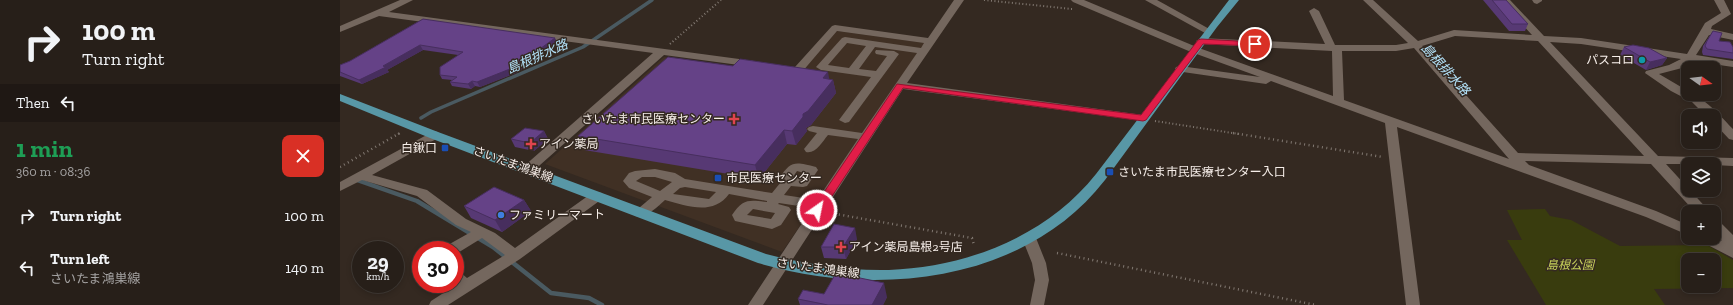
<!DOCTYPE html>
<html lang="en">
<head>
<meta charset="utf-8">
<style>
  body { margin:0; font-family:"Zilla Slab","Noto Sans JP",serif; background:#2f2722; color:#f1f3f6; height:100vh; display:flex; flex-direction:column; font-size:15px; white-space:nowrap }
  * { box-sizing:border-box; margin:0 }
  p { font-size:13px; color:#a4a2a2 }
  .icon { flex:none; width:22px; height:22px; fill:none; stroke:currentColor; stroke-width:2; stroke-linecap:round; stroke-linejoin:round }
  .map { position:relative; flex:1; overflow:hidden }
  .details { display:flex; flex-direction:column; background:#271f19; width:340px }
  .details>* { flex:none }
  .hud { background:#271f19; color:#f1f3f6; overflow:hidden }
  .needle { width:26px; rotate:104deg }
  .fabs { position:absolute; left:1341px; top:61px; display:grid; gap:8px }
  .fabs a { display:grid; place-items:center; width:40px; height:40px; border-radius:8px; background:#271f19; box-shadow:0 2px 6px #0003,0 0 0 1px #433d38; font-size:20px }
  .speed { position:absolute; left:12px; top:241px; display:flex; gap:8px; font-size:20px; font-weight:700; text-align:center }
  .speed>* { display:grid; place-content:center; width:52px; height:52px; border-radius:50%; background:#271f19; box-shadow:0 2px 6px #0003,0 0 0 1px #433d38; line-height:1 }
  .speed small { font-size:10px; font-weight:400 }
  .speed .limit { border:6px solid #d22; background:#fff; color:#111 }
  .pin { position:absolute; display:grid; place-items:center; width:34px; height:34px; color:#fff; margin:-17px; border:2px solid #fff; border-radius:50%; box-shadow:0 1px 4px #0007 }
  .me { position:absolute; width:44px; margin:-22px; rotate:33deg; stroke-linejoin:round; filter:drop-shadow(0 0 3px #0008) }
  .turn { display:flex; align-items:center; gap:14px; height:84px; padding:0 16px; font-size:18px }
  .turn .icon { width:52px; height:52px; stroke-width:2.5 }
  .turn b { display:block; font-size:28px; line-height:34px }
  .then { display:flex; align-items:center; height:38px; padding:0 16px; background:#0003; gap:8px; font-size:15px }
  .round { display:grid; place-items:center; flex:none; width:42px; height:42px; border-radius:8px; background:#2f2722 }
  .head { display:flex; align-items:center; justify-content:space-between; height:68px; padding:0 16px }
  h1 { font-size:24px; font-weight:800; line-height:30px; color:#1e9e55 }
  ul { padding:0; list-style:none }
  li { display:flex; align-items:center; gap:12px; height:52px; padding:0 16px }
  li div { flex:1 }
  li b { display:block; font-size:15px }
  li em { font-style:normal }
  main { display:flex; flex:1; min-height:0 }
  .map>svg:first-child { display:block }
  .built { fill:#403024 }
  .green { fill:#393c0e; fill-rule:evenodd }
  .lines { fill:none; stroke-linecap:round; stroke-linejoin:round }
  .stream-far1 { stroke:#4a5a61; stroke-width:3.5 }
  .stream { stroke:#4a5a61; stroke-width:4.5 }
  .path-far1 { stroke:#827972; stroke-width:2; stroke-dasharray:1 2.5; stroke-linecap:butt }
  .path { stroke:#827972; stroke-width:2.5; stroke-dasharray:1 3.5; stroke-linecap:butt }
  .minor { fill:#74675e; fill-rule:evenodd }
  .major { fill:#5897a6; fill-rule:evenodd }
  .wall { fill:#573974 }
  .shaded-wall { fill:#472e5e }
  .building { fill:#654287; stroke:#472e5e }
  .route { fill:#e11d48; stroke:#92132f }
  .culture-dot { fill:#0f9aa8; stroke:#342921; stroke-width:1.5 }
  .health-dot { fill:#e0444e; stroke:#342921; stroke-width:1.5 }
  .transit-dot { fill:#1a4fb4; stroke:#342921; stroke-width:1.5 }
  .shop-dot { fill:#3f7fe0; stroke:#342921; stroke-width:1.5 }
  .labels { text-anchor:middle; stroke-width:3; stroke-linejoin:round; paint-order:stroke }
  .poi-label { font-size:12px; fill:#f6eee9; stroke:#342921; text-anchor:start }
  .street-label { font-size:12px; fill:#f6eee9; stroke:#342921 }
  .park-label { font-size:12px; font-style:italic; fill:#c7d15a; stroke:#342921 }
  .water-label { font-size:13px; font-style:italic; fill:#b3e2f9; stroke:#342921 }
</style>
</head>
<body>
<main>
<section class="details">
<div class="hud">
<div class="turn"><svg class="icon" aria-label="right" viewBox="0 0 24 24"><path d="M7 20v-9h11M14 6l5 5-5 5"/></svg><div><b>100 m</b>Turn right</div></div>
<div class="then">Then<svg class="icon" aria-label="left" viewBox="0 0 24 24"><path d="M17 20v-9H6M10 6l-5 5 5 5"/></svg></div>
</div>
<div class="head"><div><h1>1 min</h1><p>360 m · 08:36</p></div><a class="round" style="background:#d93025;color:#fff"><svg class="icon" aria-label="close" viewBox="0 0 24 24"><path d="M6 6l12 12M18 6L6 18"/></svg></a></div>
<ul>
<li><svg class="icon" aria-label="right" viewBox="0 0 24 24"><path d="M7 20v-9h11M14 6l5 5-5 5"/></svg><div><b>Turn right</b></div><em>100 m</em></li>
<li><svg class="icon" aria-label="left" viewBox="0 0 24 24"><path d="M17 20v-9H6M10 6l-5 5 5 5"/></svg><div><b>Turn left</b><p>さいたま鴻巣線</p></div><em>140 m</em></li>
</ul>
</section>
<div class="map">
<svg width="1393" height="305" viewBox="0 0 1393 305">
  <rect width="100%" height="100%" fill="#342921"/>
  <path class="built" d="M497,31L585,43L442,252L205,164L324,57L460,74Z"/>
  <path class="green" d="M1205,209L1210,216L1231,220L1280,246L1367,245L1393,260V288L1314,289L1325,305H1206L1167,240H1182L1167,210ZM1348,260H1374V286H1348Z"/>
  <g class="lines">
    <path class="stream-far1" d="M81,118L91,112L243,47L312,0"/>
    <path class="stream" d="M17,180L77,201L153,247L211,293L249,298L262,305"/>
    <g class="path-far1">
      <path d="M644,0L732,9"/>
      <path d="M330,44L381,0"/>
      <path d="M815,121L899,134"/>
      <path d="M58,134L60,133"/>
    </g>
    <g class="path">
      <path d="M893,133L1043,157"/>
      <path d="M0,167L60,133"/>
      <path d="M490,213L632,238L634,245"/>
      <path d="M717,253L976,305"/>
    </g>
    <g class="minor">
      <path d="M60,0H73L49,12L414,61L419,64L414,67L324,55L191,173H183L181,170L183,167L313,53L39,16L0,32V26Z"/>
      <path d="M614,0H624L567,83L803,115L809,118L803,121L563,89L423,305H408L472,208L439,203L438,204L449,207L451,210L441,225L432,229L395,221L392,215C403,198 410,200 427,202V201L389,194C373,216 347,206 325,200C317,207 306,219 295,216L293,213L312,197L289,188L283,181L289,173L295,171L315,169L335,173L345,179L432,193L441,182L439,179C451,160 455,162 476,167L478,170L467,186L463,187L451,186L444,195L477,200L518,139L488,135C482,142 476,154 466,152L464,149L477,133L469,131L467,129L469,127L473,126L522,133L577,53L535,47L519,69L536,71L547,56L536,54L535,52L536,50L554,51L559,54L509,122L505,123L499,120L531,77L481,70L476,67L502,38L505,37L581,48L584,43L497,31L462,72H446L441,69L446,66L455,67L492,26L495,25L588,38ZM507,43L526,46L509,68L488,65ZM457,171L464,173L460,178L453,177ZM302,177H315L332,182L320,191L296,181ZM345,187L376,192L369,199L333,194L340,188ZM413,209L435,213L431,219L407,215Z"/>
      <path d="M731,0H744L859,48L993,96L992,51L861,44L856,41L861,38L985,44L969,11L974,8L979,11L995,45H1056L1068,43L1023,0H1033L1078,41L1114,30L1192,35L1160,0H1170L1204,36L1241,38L1347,54L1365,23L1381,13L1374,0H1384L1391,14L1372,26L1371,29L1393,34V40L1369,35L1356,55L1393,61V67L1352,61L1342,68L1319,74L1348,91V94C1362,94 1383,119 1393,129V140L1389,139L1374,123V116H1366L1352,102L1331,91L1305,73L1306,71L1329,65L1341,59L1241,44L1210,42L1318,156L1393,158V166L1374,165V164H1326L1370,212H1355L1311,164L1185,161L1189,165L1316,211L1348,225V235L1306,217L1057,127L1080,305H1066L1045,123L931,81L926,84L836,71L835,69L836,67L840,66L920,77L851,52L733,2ZM1115,36L1198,41L1304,156L1178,153L1082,46ZM1074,48L1169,159L1004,100L1002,51H1056Z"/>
      <path d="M805,0H817L873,31L871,33H865Z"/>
      <path d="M1192,0H1202V1L1197,4L1194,3Z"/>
      <path d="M94,131L98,132L100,135L98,138L32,175L87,190L126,219L155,233L175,248L252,193L257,192L262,193L263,196L262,199L180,259L108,305H89L91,301L116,285L114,284L115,271L120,272L127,278L165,255L142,238L116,254L115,250H104L106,246L131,232L116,225L77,196L22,180L0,191V182Z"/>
      <path d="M1374,219L1379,221L1393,235V258L1360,241L1358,238H1374V237L1382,241L1374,232Z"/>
      <path d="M689,233L694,235L696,238L706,263L709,280L704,305H690L695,280L692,263L682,238L684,235Z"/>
    </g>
    <path class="major" d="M889,0H899L877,27L765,180C685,283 536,298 418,263L90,138L0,101V94L98,132L426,254C466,264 507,271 549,270C627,267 707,236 756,174Z"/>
  </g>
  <g class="wall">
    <path d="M1143,0H1166L1188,24L1185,31H1169Z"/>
    <path d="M83,19L217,42L178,72L140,87L135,86L131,89L112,86L110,82L112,80L102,79L100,75L118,55L83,50L47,70L49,72L22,84L0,76V65L10,61Z"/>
    <path d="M1373,31L1379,41L1393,47V59L1363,55L1362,52L1363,46Z"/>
    <path d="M1284,47L1327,58L1322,65L1306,70L1280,55Z"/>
    <path d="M490,79L493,80L496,93L471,125L466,128L467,131L456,145L447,144L419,179L244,150L238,136Z"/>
    <path d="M204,131L208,139L194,151L175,147L171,139Z"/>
    <path d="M184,200L191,211L162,232L131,218L124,206Z"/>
    <path d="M517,239L506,259L484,258L481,247Z"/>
    <path d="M484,294L547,297L543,305H460L458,299Z"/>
  </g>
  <g class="shaded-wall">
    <path d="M215,38L217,42L178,72L140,87L137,82Z"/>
    <path d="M80,45L83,50L47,70L49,72L22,84L19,80Z"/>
    <path d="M1327,58L1322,65L1306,70L1310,62Z"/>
    <path d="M488,72L490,83L493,80L496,93L471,125L466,128L467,131L456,145L452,131L483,78Z"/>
    <path d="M132,81L135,86L131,89L128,84Z"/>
    <path d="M444,130L447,144L419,179L415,165Z"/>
    <path d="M204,131L208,139L194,151L190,143Z"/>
    <path d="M184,200L191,211L162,232L155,220Z"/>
    <path d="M515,228L517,239L506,259L503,247Z"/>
    <path d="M544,283L547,297L543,305H532Z"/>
  </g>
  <g class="building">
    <path d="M1152,0H1166L1188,24H1172Z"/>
    <path d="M83,19L215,38L175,67L137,82L132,81L128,84L110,82L117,77L100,75V67L123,52L80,45L43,66L46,67L19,80L0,72V65L10,61Z"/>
    <path d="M1373,31L1382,33L1379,41L1390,42L1393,47V53L1367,49L1365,46L1367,41Z"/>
    <path d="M1293,45L1309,48L1327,58L1310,62L1284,47Z"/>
    <path d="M328,57L393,66L400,59L488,72L483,78L493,80L468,111L463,114V117L452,131L444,130L415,165L238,136Z"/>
    <path d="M185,128L204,131L190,143L171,139Z"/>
    <path d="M154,187L184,200L155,220L124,206Z"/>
    <path d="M494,224L515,228L503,247H481Z"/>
    <path d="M496,273L544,283L532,305H488L458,299L463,290L484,294Z"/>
  </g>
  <path class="route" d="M861,39L915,42L918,44L915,46L863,44L806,120L803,121L563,88L481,213H474L472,210L557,84L801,115L858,40Z"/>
  <circle class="culture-dot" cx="1302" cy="60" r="4"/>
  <g class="health-dot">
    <path d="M392 113h4v4h4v4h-4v4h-4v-4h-4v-4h4z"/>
    <path d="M189 138h4v4h4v4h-4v4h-4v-4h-4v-4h4z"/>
    <path d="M499 241h4v4h4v4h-4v4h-4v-4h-4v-4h4z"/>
  </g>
  <g class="transit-dot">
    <rect x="101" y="144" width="8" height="8" rx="2"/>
    <rect x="766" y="168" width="8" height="8" rx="2"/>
    <rect x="374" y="174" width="8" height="8" rx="2"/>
  </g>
  <circle class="shop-dot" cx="161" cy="215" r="4"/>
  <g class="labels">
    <g class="poi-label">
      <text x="1294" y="64" text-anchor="end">パスコロ</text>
      <text x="385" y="123" text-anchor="end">さいたま市民医療センター</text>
      <text x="199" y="148">アイン薬局</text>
      <text x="97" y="152" text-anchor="end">白鍬口</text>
      <text x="778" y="176">さいたま市民医療センター入口</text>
      <text x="386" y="182">市民医療センター</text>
      <text x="169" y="219">ファミリーマート</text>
      <text x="509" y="251">アイン薬局島根2号店</text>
    </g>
    <g class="street-label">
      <text transform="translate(173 164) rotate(20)" y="4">さいたま鴻巣線</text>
      <text transform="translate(478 268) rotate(8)" y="4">さいたま鴻巣線</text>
    </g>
    <g class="park-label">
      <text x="1230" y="269">島根公園</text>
    </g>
    <g class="water-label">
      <text transform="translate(197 56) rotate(-24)" y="5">島根排水路</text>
      <text transform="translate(1106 69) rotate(48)" y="5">島根排水路</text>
    </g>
  </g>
</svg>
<div class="fabs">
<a><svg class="needle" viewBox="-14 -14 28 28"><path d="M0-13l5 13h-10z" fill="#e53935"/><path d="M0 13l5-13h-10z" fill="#a4a2a2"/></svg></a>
<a><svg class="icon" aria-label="sound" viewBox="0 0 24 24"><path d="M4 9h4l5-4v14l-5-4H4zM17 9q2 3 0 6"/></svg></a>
<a><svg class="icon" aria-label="layers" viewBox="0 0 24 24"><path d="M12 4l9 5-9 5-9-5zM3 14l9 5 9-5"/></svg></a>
<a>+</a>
<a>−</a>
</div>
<div class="speed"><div>29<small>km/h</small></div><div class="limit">30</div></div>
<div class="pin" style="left:915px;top:44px;background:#d93025"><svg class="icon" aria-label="arrive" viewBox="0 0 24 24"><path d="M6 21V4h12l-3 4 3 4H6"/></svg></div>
<svg class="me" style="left:477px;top:210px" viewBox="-20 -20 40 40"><circle r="17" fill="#e11d48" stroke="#fff" stroke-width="3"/><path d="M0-11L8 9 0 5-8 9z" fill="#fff"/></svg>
</div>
</main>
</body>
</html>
